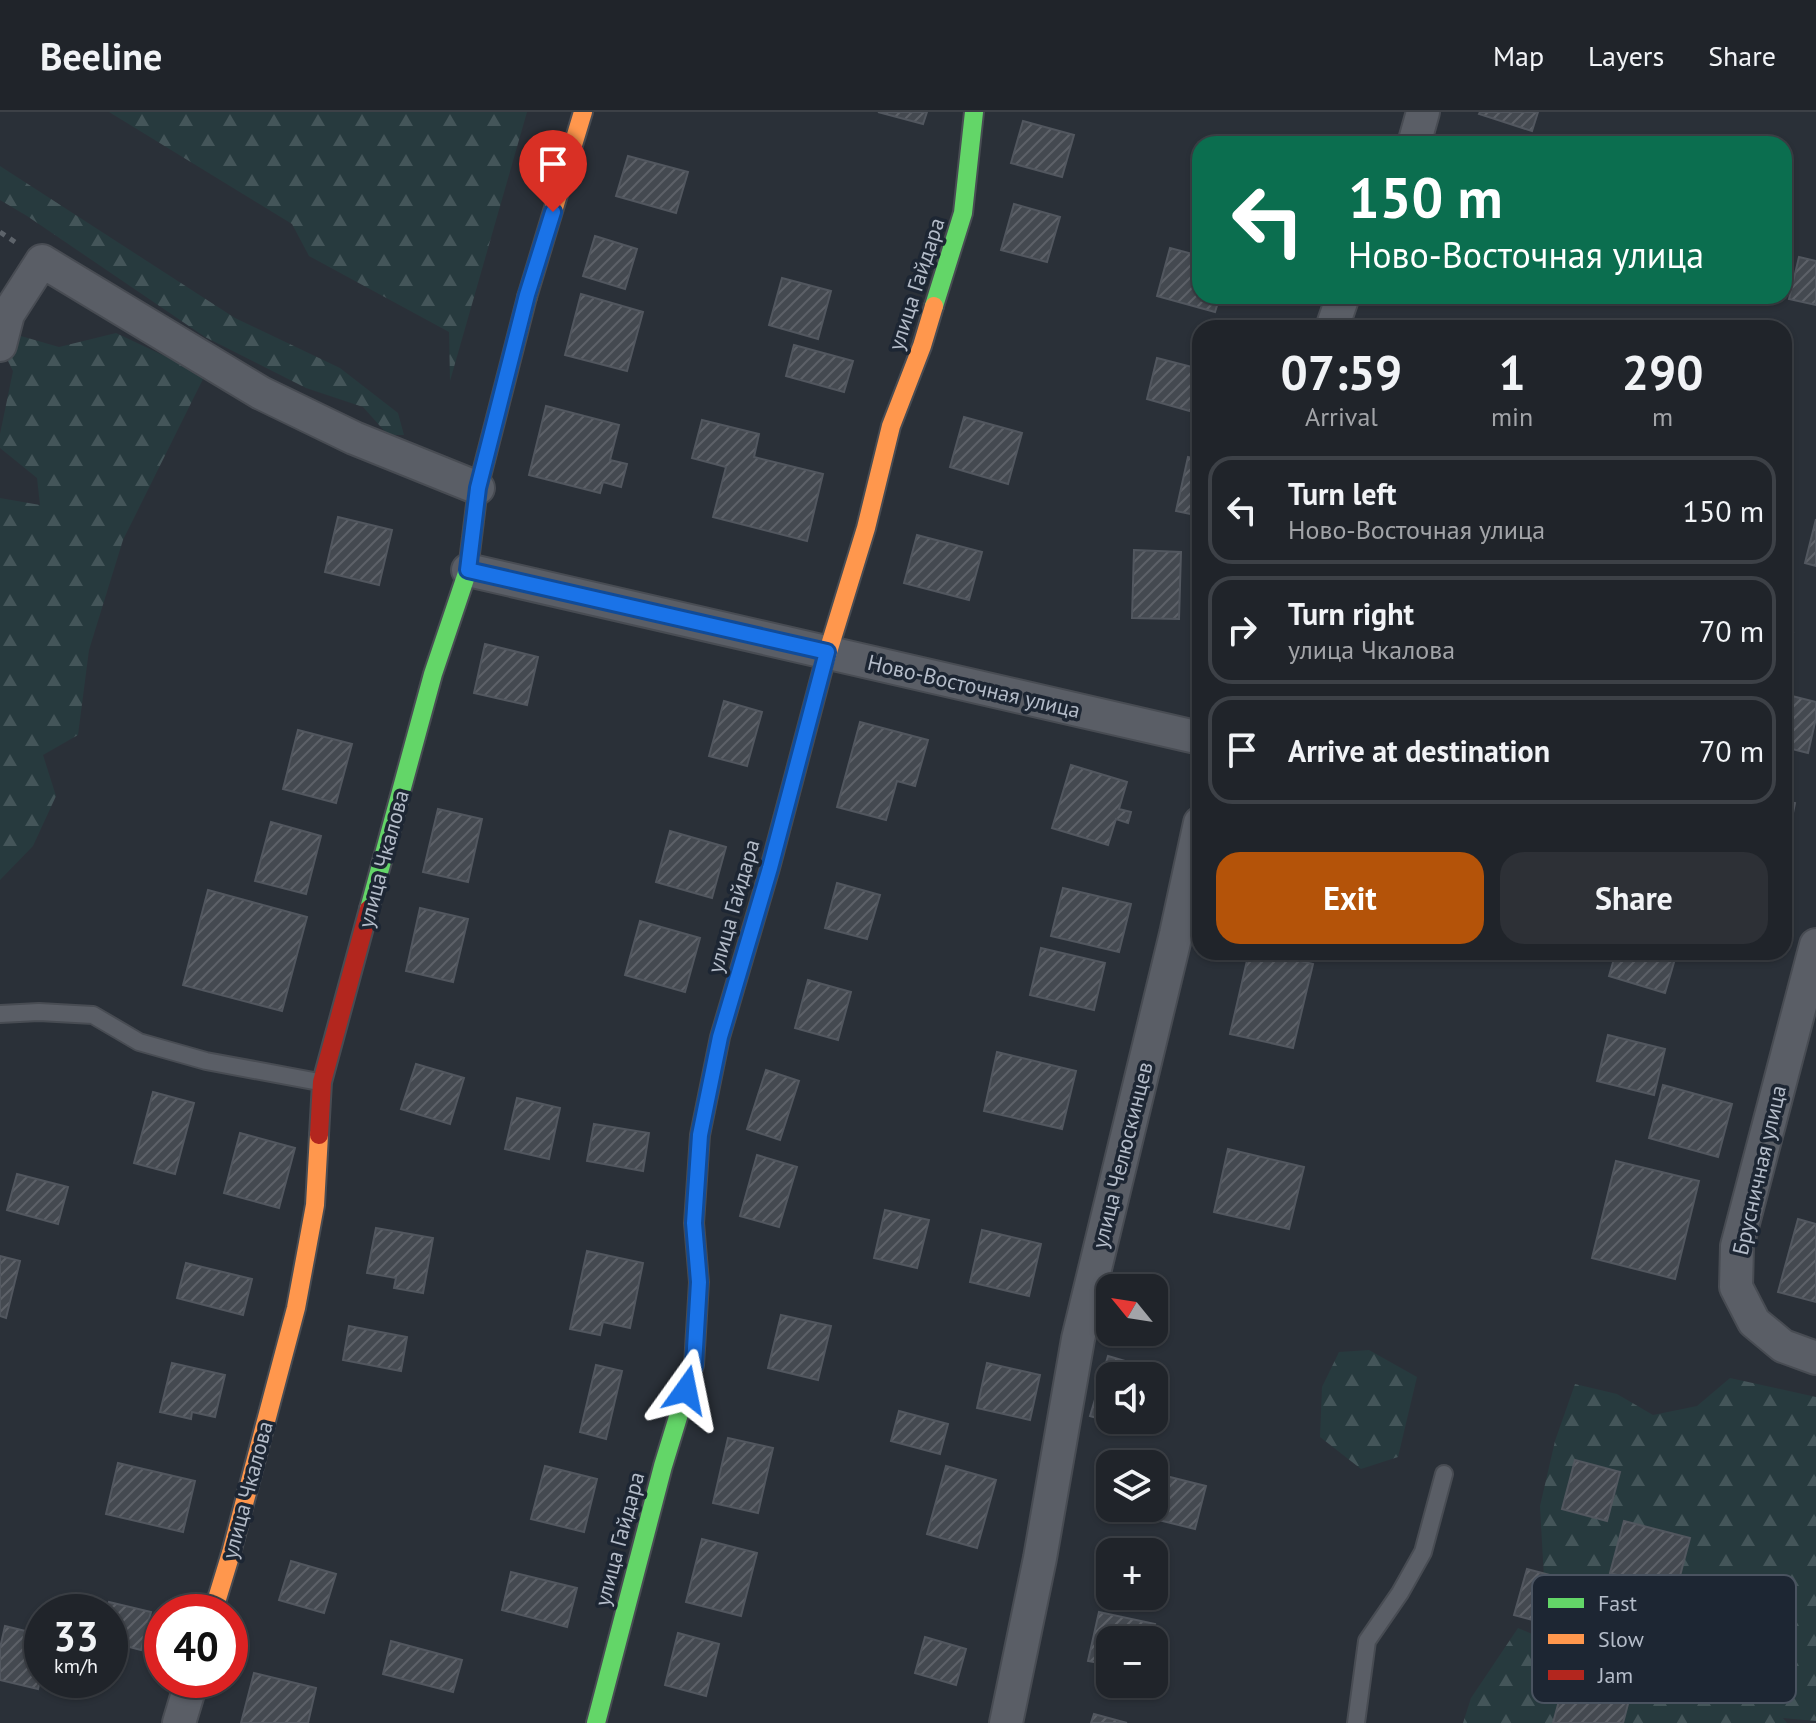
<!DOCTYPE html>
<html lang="en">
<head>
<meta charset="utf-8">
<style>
  body { margin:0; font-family:"PT Sans",sans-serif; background:#2d3036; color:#f1f3f6; height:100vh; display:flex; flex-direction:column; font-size:30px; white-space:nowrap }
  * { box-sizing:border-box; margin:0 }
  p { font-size:26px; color:#a2a4a8 }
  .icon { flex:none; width:44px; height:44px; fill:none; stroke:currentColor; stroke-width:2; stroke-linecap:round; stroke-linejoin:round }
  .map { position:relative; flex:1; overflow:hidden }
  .details { position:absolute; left:1192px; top:208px; width:600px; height:640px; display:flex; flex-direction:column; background:#20242a; border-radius:24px; box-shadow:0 2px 6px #0004,0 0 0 2px #3d4147 }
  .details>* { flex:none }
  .hud { position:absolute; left:1192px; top:24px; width:600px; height:168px; border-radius:24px; box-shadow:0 2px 6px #0004,0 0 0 2px #3d4147; background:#0b6e4f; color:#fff; overflow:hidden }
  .needle { width:52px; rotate:300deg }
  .buttons { position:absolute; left:1096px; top:1162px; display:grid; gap:16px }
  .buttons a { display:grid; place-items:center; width:72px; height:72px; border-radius:16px; background:#20242a; box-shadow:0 2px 6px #0004,0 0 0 2px #3d4147; font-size:40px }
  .speed { position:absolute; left:24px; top:1482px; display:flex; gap:16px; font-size:40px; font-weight:700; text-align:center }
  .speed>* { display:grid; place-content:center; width:104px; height:104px; border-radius:50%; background:#20242a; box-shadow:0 2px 6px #0004,0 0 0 2px #3d4147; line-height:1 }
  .speed small { font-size:20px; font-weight:400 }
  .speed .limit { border:12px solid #d22; background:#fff; color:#111 }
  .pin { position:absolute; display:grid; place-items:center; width:68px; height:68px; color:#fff; margin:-82px -34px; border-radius:50% 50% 50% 0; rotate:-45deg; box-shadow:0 0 8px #0007 }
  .pin .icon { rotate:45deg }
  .me { position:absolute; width:88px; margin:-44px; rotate:12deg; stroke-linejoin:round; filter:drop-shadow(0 0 6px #0008) }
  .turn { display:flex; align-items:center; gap:28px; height:168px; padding:0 24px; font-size:36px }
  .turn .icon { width:104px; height:104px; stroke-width:2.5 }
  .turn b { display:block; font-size:56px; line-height:68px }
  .eta { display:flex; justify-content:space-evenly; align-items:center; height:136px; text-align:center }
  .eta b { font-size:48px; font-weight:700; line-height:56px }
  .button { display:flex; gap:16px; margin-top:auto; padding:16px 24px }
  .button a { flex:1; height:92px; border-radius:24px; background:#b45309; color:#fff; font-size:32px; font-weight:700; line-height:92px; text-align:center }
  .button a+a { background:#2d3036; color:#f1f3f6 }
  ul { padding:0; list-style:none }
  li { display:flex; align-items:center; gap:24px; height:108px; margin:0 16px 12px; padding:0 8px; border:4px solid #3d4147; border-radius:24px }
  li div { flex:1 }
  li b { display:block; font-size:30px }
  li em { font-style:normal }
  header { display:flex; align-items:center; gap:48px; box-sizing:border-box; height:112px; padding:0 40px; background:#20242a; border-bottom:2px solid #3d4147 }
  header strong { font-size:38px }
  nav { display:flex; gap:44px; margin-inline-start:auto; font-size:28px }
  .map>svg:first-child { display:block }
  .forest { fill:url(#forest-firs) }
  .building { fill:url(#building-hatch); stroke:#52575f; stroke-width:2 }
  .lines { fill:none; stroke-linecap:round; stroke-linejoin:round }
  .lane-casing { stroke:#484c53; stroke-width:20 }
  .street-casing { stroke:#484c53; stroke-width:36 }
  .fast-casing { stroke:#484c53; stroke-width:22 }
  .slow-casing { stroke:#484c53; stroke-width:22 }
  .jam-casing { stroke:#484c53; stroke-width:22 }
  .path { stroke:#5d636a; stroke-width:5; stroke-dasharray:6 6; stroke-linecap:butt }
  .lane { stroke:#5a5e66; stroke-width:16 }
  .street { stroke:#5a5e66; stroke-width:32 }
  .fast { stroke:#63d668; stroke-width:18 }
  .slow { stroke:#ff974d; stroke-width:18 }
  .jam { stroke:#b3261e; stroke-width:18 }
  .route-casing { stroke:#114b97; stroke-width:20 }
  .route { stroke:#1a73e8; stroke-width:14 }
  .labels { text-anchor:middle; stroke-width:7; stroke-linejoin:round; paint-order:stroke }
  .street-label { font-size:22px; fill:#b4bcc9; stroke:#1d2633 }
  .key { fill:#1d2633; stroke:#4a5360; stroke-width:2 }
  .key-label { font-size:22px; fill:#b4bcc9 }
</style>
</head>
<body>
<header>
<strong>Beeline</strong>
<nav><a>Map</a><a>Layers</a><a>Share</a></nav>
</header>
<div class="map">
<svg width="1816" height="1611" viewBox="0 0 1816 1611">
  <defs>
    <pattern id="forest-firs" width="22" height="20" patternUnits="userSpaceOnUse" patternTransform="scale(2)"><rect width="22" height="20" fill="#273a3e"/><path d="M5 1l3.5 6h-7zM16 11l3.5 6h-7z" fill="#445559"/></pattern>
    <pattern id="building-hatch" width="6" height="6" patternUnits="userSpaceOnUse" patternTransform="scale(2)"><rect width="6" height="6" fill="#444950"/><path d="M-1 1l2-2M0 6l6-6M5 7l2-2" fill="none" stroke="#5d6168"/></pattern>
  </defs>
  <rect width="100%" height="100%" fill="#2a3038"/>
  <g class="forest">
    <path d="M109,0H527L450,269L449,220L309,144L292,112Z"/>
    <path d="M0,54L235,206L340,256L398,301L404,323H388L363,295L306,276L205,225L27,104L0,88Z"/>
    <path d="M0,218L59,235L116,221L205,263L123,428L89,538L78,623L43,643L56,684L33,734L0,768V386L40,393L37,366L0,336V322L13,259L0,233Z"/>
    <path d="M1369,1238L1417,1265L1398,1345L1361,1357L1320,1325L1322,1275L1339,1240Z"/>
    <path d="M1730,1266L1816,1285V1609L1783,1606L1787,1611H1463L1471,1586L1518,1516L1602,1552L1545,1485L1540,1394L1555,1329L1575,1272L1617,1282L1653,1303L1697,1294Z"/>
  </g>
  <g class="building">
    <path d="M878,0H927L923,12Z"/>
    <path d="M1480,0H1538L1532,19L1479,2Z"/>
    <path d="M1023,9L1074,23L1062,65L1011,51Z"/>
    <path d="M628,44L688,60L676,101L616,84Z"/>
    <path d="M1014,92L1060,105L1047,150L1001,138Z"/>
    <path d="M595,124L637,137L625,177L583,164Z"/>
    <path d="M1170,136L1200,144V184H1220L1215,200L1157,184Z"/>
    <path d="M1799,145L1816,149V193L1789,187Z"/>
    <path d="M782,166L831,179L818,227L769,213Z"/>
    <path d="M581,182L643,200L627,259L565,243Z"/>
    <path d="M794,233L853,249L844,280L786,264Z"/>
    <path d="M1157,246L1200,257V302L1147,287Z"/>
    <path d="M546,294L619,313L610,348L627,352L621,375L603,370L600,381L529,363Z"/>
    <path d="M964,305L1022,321L1008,372L950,355Z"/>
    <path d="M702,308L759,322L754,345L823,362L807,429L713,405L726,355L692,346Z"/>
    <path d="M1188,345L1200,348V404L1176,399Z"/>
    <path d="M338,405L392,418L379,473L325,460Z"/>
    <path d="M1816,407V454L1805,451Z"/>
    <path d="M917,423L982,440L969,488L904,471Z"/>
    <path d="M1134,438L1181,440L1179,507L1132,506Z"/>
    <path d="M1784,519L1793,521L1785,554H1784Z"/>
    <path d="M485,532L538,545L527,593L474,581Z"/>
    <path d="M1784,582L1816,590V606L1808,641L1784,635Z"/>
    <path d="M724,589L762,600L747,654L709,644Z"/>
    <path d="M860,610L928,628L915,674L897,669L886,708L837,695Z"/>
    <path d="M298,618L352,632L336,691L283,677Z"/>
    <path d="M1071,653L1127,670L1119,697L1131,700L1128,711L1116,707L1108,733L1052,716Z"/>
    <path d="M1784,689L1795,691L1784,746Z"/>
    <path d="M438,697L482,707L468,770L423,760Z"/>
    <path d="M271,710L321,724L306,782L255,769Z"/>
    <path d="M670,719L726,735L712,786L656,770Z"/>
    <path d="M837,771L880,783L867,827L825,816Z"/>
    <path d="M1063,776L1131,792L1119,840L1051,824Z"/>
    <path d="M208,778L307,805L282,899L183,873Z"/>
    <path d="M420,796L468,807L453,870L406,859Z"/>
    <path d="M640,809L700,826L685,880L625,863Z"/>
    <path d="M1041,836L1105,851L1094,898L1030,883Z"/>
    <path d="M1249,840H1262L1313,852L1293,936L1230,922Z"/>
    <path d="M1616,840H1677L1665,881L1609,864Z"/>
    <path d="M808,868L851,880L838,928L795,916Z"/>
    <path d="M1608,923L1665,937L1654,983L1597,969Z"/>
    <path d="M997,940L1076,959L1062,1017L984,999Z"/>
    <path d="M416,952L464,966L450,1012L401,997Z"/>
    <path d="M766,958L799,969L780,1028L747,1017Z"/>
    <path d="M1663,973L1732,992L1718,1045L1649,1026Z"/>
    <path d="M153,980L194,991L175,1062L134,1051Z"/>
    <path d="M517,986L560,996L549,1047L505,1037Z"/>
    <path d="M594,1012L649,1021L643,1059L587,1049Z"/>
    <path d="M240,1021L295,1036L279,1096L224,1081Z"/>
    <path d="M1228,1037L1304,1055L1289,1117L1214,1100Z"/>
    <path d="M757,1043L797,1055L779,1115L740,1104Z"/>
    <path d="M1616,1049L1699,1069L1675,1167L1592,1146Z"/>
    <path d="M17,1062L68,1075L58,1112L7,1098Z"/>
    <path d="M885,1098L929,1108L917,1156L874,1146Z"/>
    <path d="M1798,1107L1816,1112V1190L1778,1180Z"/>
    <path d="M376,1116L433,1126L423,1181L394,1176L396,1166L367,1161Z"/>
    <path d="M982,1118L1041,1132L1029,1184L970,1170Z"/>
    <path d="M587,1139L643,1151L630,1216L603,1210L600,1223L570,1217Z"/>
    <path d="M0,1144L20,1149L6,1206L0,1204Z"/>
    <path d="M186,1151L252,1167L243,1203L177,1186Z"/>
    <path d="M781,1203L831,1214L818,1268L768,1256Z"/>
    <path d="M349,1214L407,1225L401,1259L343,1248Z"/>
    <path d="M1108,1244L1166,1261L1154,1301V1264H1110V1308H1152L1148,1321L1090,1304Z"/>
    <path d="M172,1251L225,1263L215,1305L192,1300L191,1307L160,1300Z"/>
    <path d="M987,1251L1040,1263L1030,1308L977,1296Z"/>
    <path d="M596,1253L622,1259L606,1327L580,1320Z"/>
    <path d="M899,1299L948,1312L940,1342L891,1329Z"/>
    <path d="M728,1326L773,1336L758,1401L713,1391Z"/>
    <path d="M1575,1348L1620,1360L1607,1409L1562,1397Z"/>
    <path d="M118,1351L195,1369L183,1420L106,1402Z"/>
    <path d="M545,1354L597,1367L584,1420L531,1407Z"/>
    <path d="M946,1354L996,1368L977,1436L927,1422Z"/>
    <path d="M1154,1361L1206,1374L1195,1417L1126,1400L1127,1396H1154Z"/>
    <path d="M1624,1409L1690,1426L1676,1479L1610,1461Z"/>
    <path d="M702,1427L757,1441L741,1504L686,1490Z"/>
    <path d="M291,1449L336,1462L324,1501L279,1488Z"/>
    <path d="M1527,1457L1580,1471L1567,1517L1514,1503Z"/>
    <path d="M511,1460L577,1476L567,1515L502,1498Z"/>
    <path d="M109,1490L151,1500L141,1538L110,1530V1500H107Z"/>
    <path d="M1099,1500L1155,1512L1151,1528H1110V1553L1088,1549Z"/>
    <path d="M5,1514L42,1523V1560L38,1577L0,1568V1536Z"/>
    <path d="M678,1521L719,1532L706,1584L665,1573Z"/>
    <path d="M925,1525L966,1537L956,1573L915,1561Z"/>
    <path d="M391,1529L462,1548L453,1580L383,1562Z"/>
    <path d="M1572,1541L1637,1558L1623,1611H1553Z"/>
    <path d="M254,1561L316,1576L308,1611H241Z"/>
    <path d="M1094,1602L1127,1611H1091Z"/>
  </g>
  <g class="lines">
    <g class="lane-casing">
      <g id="lane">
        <path d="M0,902L39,900L93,903L139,930L206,949L319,970"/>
        <path d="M1356,1611L1367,1529L1400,1481L1423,1440L1444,1362"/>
      </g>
    </g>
    <g class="street-casing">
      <g id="street">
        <path d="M1414,32L1423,0"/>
        <path d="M1332,216L1343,184"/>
        <path d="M0,233L8,202L42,149L261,281L354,326L478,376"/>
        <path d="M468,458L1200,626"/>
        <path d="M1816,833L1737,1134L1736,1175L1754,1210L1783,1234L1816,1246"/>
        <path d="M179,1611L192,1568"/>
        <path d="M1006,1611L1040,1446L1078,1227L1176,822L1200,711"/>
      </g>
    </g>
    <g class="fast-casing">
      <g id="fast">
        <path d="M934,194L963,101L974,0"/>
        <path d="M369,797L433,562L468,458L478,376L527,185"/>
        <path d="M596,1611L663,1354L694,1253L699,1170L694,1111L700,1023L720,925L770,756L823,556"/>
      </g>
    </g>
    <g class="slow-casing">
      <g id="slow">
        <path d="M527,185L583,0"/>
        <path d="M823,556L866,416L891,314L922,234L934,194"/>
        <path d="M213,1500L231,1441L296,1196L315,1093L319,1023"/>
      </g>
    </g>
    <g class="jam-casing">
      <path id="jam" d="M319,1023L322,970L369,797"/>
    </g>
    <path class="path" d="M0,120L18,132"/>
    <use href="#lane" class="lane"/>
    <use href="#street" class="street"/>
    <use href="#fast" class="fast"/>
    <use href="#slow" class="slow"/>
    <use href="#jam" class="jam"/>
  </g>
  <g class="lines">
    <g class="route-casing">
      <path id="route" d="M553,100L527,183L478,376L468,458L827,540L770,756L720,925L700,1023L694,1111L699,1170L694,1253L686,1278"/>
    </g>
    <use href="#route" class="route"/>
  </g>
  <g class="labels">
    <g class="street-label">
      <text transform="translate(916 172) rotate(-72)" y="8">улица Гайдара</text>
      <text transform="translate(974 574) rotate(13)" y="8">Ново-Восточная улица</text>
      <text transform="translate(383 747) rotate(-75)" y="8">улица Чкалова</text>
      <text transform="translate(733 794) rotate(-74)" y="8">улица Гайдара</text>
      <text transform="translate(1122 1043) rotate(-76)" y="8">улица Челюскинцев</text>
      <text transform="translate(1759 1058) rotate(-77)" y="8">Брусничная улица</text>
      <text transform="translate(247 1378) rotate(-75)" y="8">улица Чкалова</text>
      <text transform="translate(619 1427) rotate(-75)" y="8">улица Гайдара</text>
    </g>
  </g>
  <rect x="1532" y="1463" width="264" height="128" rx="12" class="key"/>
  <rect x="1548" y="1486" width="36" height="10" fill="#63d668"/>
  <rect x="1548" y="1522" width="36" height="10" fill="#ff974d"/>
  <rect x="1548" y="1558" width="36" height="10" fill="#b3261e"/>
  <g class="key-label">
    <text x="1598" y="1499">Fast</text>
    <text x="1598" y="1535">Slow</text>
    <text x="1598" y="1571">Jam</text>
  </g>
</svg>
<div class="buttons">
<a><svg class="needle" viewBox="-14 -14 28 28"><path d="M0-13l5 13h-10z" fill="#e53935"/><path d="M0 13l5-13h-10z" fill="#a2a4a8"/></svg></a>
<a><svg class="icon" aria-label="sound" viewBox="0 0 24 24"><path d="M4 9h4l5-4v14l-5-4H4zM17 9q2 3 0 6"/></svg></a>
<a><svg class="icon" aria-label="layers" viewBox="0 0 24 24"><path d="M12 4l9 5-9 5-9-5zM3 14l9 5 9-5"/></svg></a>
<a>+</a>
<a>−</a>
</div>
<div class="speed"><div>33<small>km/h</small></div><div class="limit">40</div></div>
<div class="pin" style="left:553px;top:100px;background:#d93025"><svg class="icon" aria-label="arrive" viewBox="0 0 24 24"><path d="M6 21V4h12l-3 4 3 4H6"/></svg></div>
<svg class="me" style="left:686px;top:1278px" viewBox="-20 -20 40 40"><path d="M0-17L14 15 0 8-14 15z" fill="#1a73e8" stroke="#fff" stroke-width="4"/></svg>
<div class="hud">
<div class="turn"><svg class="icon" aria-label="left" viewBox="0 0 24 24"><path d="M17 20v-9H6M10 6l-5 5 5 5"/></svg><div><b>150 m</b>Ново-Восточная улица</div></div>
</div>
<section class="details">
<div class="eta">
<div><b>07:59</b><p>Arrival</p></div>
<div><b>1</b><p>min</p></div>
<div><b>290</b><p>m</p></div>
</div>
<ul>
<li><svg class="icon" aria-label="left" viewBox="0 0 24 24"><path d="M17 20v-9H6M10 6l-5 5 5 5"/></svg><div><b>Turn left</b><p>Ново-Восточная улица</p></div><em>150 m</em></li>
<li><svg class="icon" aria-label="right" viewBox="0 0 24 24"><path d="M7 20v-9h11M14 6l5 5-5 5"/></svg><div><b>Turn right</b><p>улица Чкалова</p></div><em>70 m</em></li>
<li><svg class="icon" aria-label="arrive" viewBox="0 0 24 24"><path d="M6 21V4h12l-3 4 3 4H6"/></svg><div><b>Arrive at destination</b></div><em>70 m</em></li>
</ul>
<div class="button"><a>Exit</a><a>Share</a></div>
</section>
</div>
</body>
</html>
